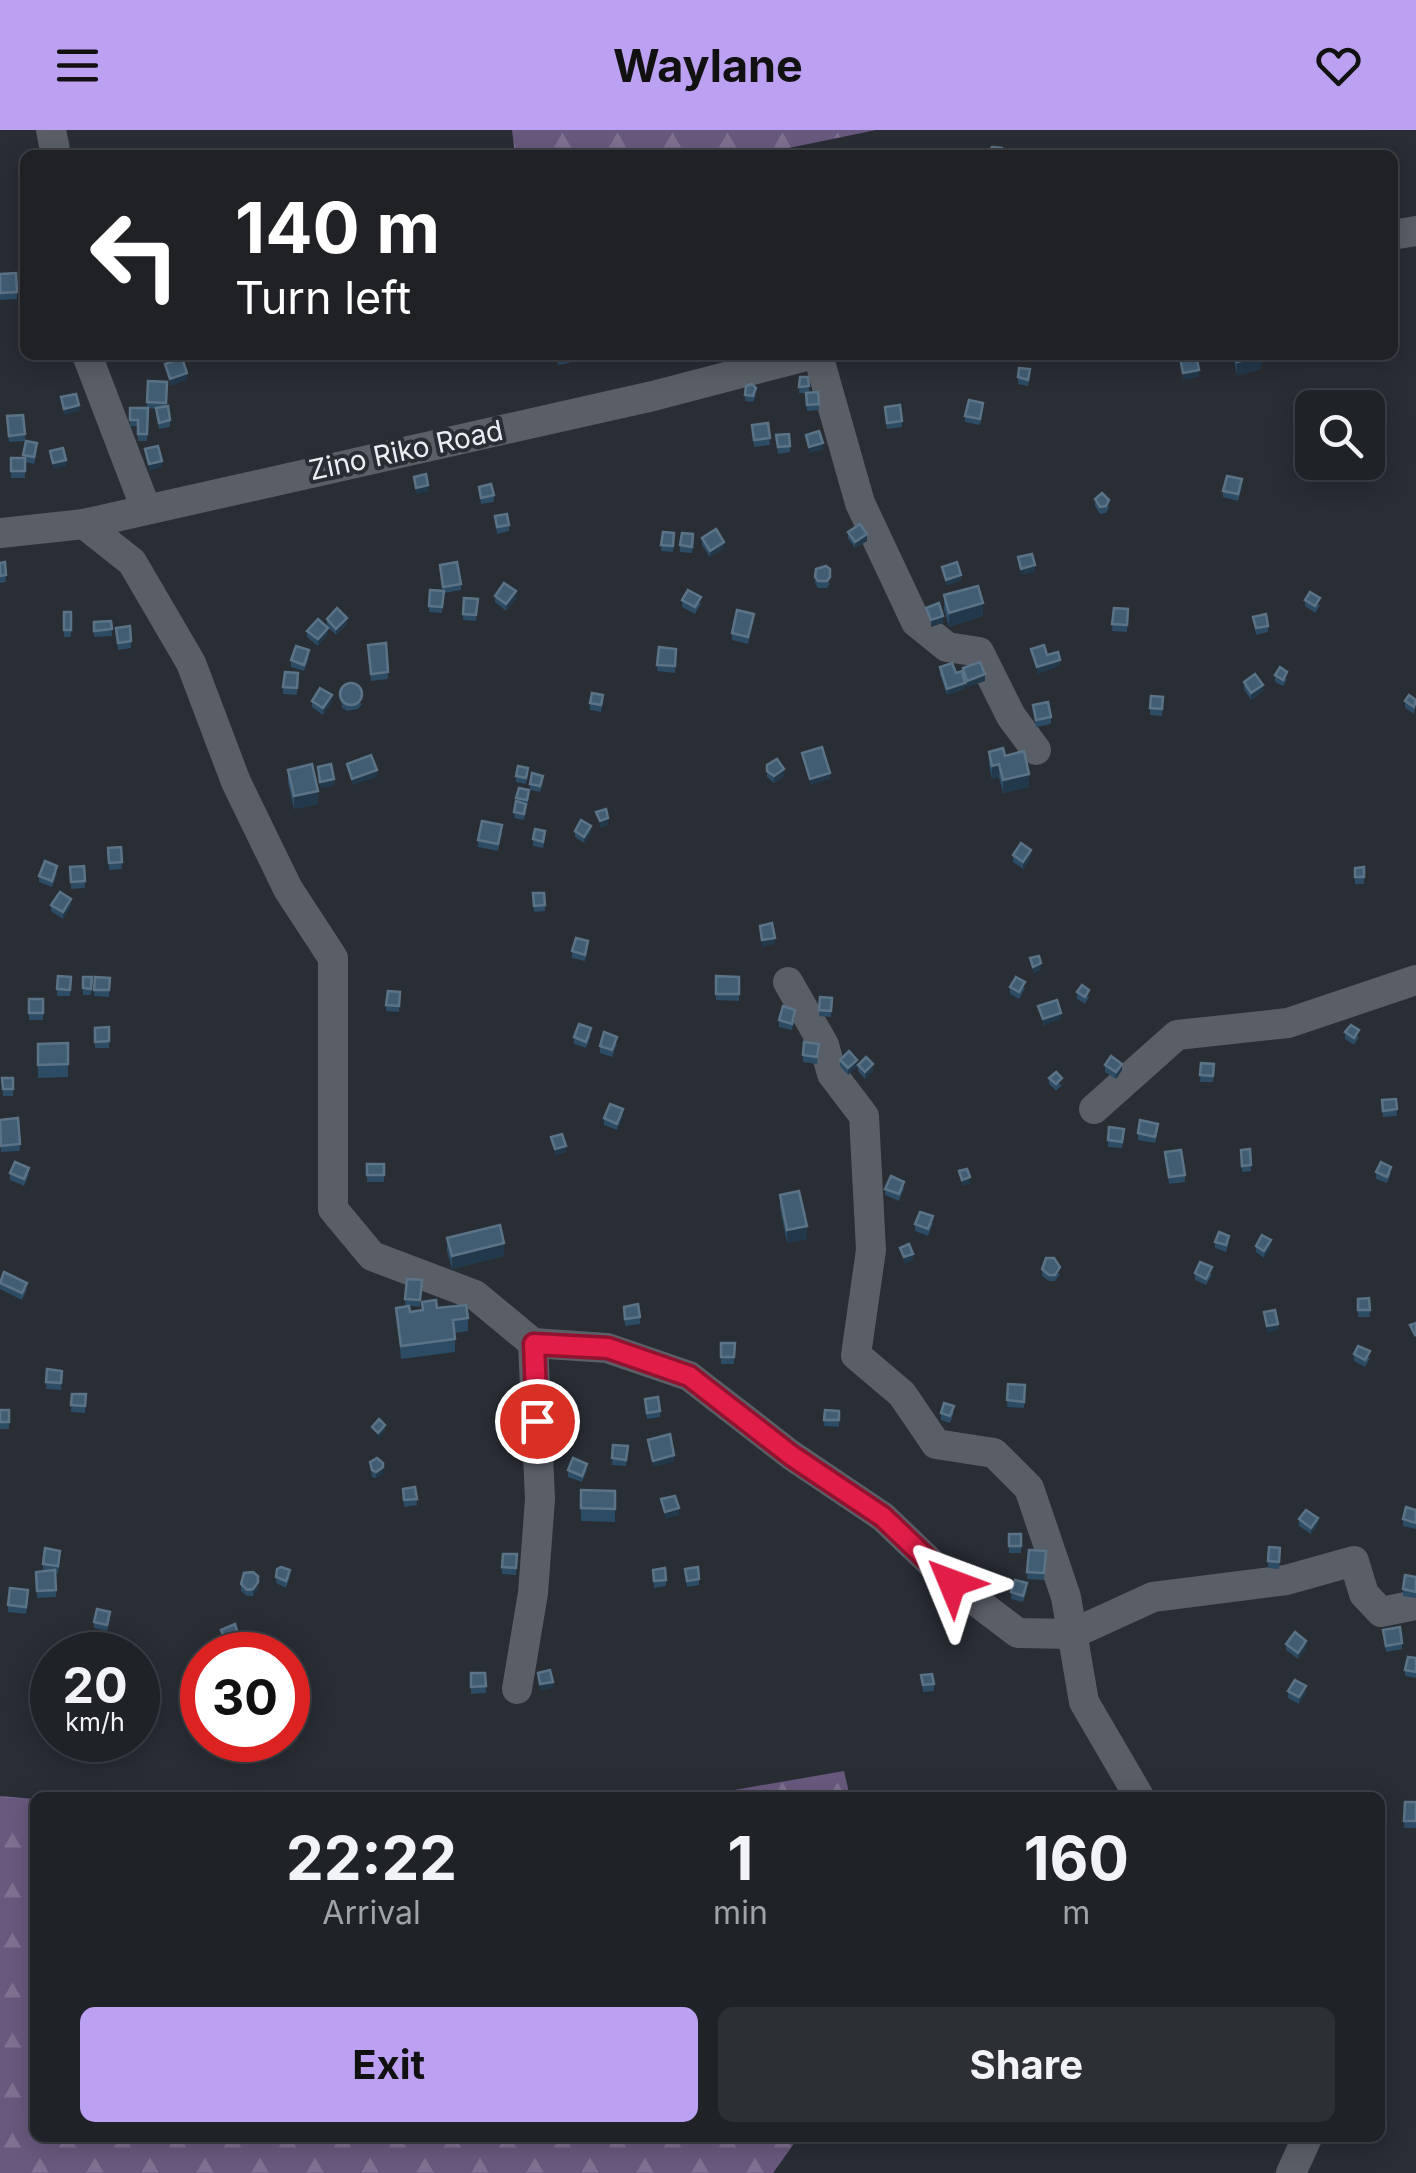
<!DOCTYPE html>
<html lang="en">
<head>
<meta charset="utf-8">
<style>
  body { margin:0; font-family:Inter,sans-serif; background:#2c2f33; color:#f1f3f6; height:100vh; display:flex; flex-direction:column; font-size:38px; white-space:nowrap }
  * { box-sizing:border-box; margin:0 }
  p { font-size:32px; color:#a1a4a7 }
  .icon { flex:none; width:55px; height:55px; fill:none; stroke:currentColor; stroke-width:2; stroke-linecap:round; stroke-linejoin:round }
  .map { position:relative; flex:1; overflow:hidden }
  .drawer { position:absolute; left:30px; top:1662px; width:1355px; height:350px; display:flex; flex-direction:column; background:#1f2227; border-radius:15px; box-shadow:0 5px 25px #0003,0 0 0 2px #3c3f44 }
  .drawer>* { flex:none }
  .guide { position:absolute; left:20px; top:20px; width:1378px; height:210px; border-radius:15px; box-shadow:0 5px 25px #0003,0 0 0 2px #3c3f44; background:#202124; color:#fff; overflow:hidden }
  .tools { position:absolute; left:1295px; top:260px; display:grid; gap:20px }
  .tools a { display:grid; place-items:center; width:90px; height:90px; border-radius:15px; background:#1f2227; box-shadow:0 5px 25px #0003,0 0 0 2px #3c3f44; font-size:50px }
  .speed { position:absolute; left:30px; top:1502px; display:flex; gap:20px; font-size:50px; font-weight:700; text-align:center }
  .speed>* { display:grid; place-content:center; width:130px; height:130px; border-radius:50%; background:#1f2227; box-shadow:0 5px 25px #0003,0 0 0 2px #3c3f44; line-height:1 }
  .speed small { font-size:25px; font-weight:400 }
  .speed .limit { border:15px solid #d22; background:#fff; color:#111 }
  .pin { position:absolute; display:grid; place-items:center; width:85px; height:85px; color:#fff; margin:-42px; border:5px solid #fff; border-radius:50%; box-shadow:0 2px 10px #0007 }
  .me { position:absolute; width:110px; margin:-55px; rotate:314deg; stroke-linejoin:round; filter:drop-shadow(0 0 8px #0008) }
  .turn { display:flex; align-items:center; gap:35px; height:210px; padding:0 50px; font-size:45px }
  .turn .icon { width:130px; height:130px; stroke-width:2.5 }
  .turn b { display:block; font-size:70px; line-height:85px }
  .eta { display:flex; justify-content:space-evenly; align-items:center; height:170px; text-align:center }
  .eta b { font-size:60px; font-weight:700; line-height:70px }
  .primary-button { display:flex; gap:20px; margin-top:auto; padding:20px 50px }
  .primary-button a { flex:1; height:115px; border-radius:15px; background:#bca0f2; color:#111; font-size:40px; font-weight:700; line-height:115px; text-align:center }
  .primary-button a+a { background:#2c2f33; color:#f1f3f6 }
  header { display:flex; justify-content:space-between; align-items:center; height:130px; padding:0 50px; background:#bca0f2; color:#111; font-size:45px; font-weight:700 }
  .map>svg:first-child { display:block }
  .forest { fill:url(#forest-firs) }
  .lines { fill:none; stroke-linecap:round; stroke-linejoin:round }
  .minor { stroke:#5a5e66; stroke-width:30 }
  .wall { fill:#2c4b65 }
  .shaded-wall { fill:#22384b }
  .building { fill:#415d74; stroke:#5b7387; stroke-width:2.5 }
  .route-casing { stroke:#92132f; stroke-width:25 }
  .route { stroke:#e11d48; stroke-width:18 }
  .labels { text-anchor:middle; stroke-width:8; stroke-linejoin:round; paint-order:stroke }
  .street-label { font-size:28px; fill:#eaedf1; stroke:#292d34 }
</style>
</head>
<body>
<header><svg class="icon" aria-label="menu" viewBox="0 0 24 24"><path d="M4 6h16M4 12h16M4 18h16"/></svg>Waylane<svg class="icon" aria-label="heart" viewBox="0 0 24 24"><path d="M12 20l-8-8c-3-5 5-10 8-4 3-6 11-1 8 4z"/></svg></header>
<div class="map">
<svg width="1416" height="2043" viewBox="0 0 1416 2043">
  <defs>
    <pattern id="forest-firs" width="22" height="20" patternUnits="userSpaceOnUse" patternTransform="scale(2.5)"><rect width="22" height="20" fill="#69597e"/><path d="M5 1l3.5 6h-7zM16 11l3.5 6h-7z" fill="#7f7191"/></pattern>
  </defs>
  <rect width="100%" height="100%" fill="#292d34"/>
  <g class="forest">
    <path d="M512,0H876L755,25H515Z"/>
    <path d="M844,1641L850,1667H694Z"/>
    <path d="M0,1666L35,1669V2008H798L773,2043H0Z"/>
  </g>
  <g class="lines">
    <g class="minor">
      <path d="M51,0L56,25"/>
      <path d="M1392,105L1416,101"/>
      <path d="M87,225L146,379"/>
      <path d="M818,225L860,373L916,492L947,517L979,522L1011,586L1036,620"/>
      <path d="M84,394L132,432L191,533L236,652L288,759L333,828V1079L372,1126L475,1165L533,1213L540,1369L533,1463L517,1559"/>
      <path d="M0,403L84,394L653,266L810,225"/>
      <path d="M788,852L824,915L832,944L864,986L871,1120L856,1225L902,1264L936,1314L994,1323L1029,1358L1066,1467L1084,1572L1140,1668"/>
      <path d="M1094,979L1177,905L1288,893L1416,850"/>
      <path d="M533,1213L607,1218L689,1246L791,1325L883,1387L952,1453L1018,1503L1072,1504L1153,1467L1286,1450L1354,1431L1364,1464L1381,1482L1416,1475"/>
      <path d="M1291,2043L1307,2008"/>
    </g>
  </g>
  <g class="wall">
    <path d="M16,143L17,169L0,170V144Z"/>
    <path d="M556,225H569V233L558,235Z"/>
    <path d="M1233,225H1261V239L1237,245Z"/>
    <path d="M1030,246L1028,256L1018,254V247Z"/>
    <path d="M800,247L809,256V263H799Z"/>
    <path d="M167,252L166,276L170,290V297L159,299L156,279L148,278L147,311H138V296H130V278H147V272Z"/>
    <path d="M818,262L819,280L807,281L806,263Z"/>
    <path d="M745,265H756L753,272L745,271Z"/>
    <path d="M885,277L902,291V297L887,299Z"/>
    <path d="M983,280L980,295L965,292V286Z"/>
    <path d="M7,286L25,304V311L9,312Z"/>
    <path d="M768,293L770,315L754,317L752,295Z"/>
    <path d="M776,305L790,316V322L778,324Z"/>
    <path d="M37,320L34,334L25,332V348H11V328H23V325Z"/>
    <path d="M1242,356L1238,371L1223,367V361Z"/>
    <path d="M479,357L494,365V372L481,374Z"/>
    <path d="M1095,369L1109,377L1106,383L1100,384L1095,376Z"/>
    <path d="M495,386L509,395V401L497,404Z"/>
    <path d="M663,402L674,403L673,422L661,421Z"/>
    <path d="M848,402L867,411L855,418L848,408Z"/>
    <path d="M702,408L724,418L710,427L702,415Z"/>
    <path d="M693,410L692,423L680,422V415Z"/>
    <path d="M5,432L6,452L0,453V433Z"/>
    <path d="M440,435L461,454V460L444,463L442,483L429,482L430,460L443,461Z"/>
    <path d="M816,439L830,454L827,458H818L815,453Z"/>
    <path d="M944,465L983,486L949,497L944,479Z"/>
    <path d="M495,466L516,468L506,481L495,472Z"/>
    <path d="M464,468L478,469L476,491L463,490Z"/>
    <path d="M682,470L701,473L695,484L682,477Z"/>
    <path d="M1305,470L1320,475L1315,483L1305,476Z"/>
    <path d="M1114,478L1128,479L1127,502L1112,501Z"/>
    <rect x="64" y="482" width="7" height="25"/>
    <path d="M1253,487L1268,496V502L1256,505Z"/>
    <path d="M327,489L347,494L336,505L327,496Z"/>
    <path d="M754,490L748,514L732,510V503Z"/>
    <path d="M111,491L112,506L94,507V492Z"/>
    <path d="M116,498L131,511V518L118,520Z"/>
    <path d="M307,501L328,504L318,516L307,507Z"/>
    <path d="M386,513L388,549L371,551L368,515Z"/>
    <path d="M659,517L676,519L675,543L657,541Z"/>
    <path d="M309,527L304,541L291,537V530Z"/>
    <path d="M940,537L963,544V538L985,551L967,557L964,547L965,559L947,565L940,544Z"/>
    <path d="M298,543L297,565L283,564V557Z"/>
    <path d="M1275,545L1287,549L1283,556L1275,552Z"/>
    <path d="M1244,552L1263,561L1251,570L1244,559Z"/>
    <path d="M340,560L362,574L358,579L347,581L342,578Z"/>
    <path d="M1151,566L1163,567L1162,586L1150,585Z"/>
    <path d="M1416,570L1414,584L1405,578V571Z"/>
    <path d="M312,571H332L323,585L312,577Z"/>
    <path d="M603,572L601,582L590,580V573Z"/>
    <path d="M1033,575L1051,587V594L1036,597Z"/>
    <path d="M989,622L1005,626L1029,657L1003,663L999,647L992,649L989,635Z"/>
    <path d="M767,635L784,646L774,653L767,647Z"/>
    <path d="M288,640L318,674L294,679L288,653Z"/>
    <path d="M528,644L526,654L516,652V646Z"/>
    <path d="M543,652L540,662L530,660V654Z"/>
    <path d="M519,658L529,667L524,690L514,688Z"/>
    <path d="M575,701L591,703L584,713L575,707Z"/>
    <path d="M502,702L498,721L478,717V710Z"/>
    <path d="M545,708L543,718L533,716V709Z"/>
    <path d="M121,717L122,739L109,740L108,718Z"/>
    <path d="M1013,725L1031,727L1023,739L1013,732Z"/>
    <path d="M84,736L85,758L71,759L70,737Z"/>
    <path d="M1364,737V754H1355V738Z"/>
    <path d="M57,743L52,757L39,752V746Z"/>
    <path d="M533,763H544L545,781L534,782Z"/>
    <path d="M51,775L71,776L63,789L51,781Z"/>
    <path d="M588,817L585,831L572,828V821Z"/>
    <path d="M58,846L71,847L70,866H57Z"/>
    <path d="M716,846L739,847V871L716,870Z"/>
    <path d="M83,847H92L91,865H83Z"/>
    <path d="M95,847L110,848L109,867L94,866Z"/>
    <path d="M1010,857L1025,858L1019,869L1010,864Z"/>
    <path d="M400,862L399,882L386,881V875Z"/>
    <path d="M1077,862L1089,867L1085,874L1077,869Z"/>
    <path d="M820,867L832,868L831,887L819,886Z"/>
    <rect x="29" y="869" width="14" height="21"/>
    <path d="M795,886L792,900L779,897V890Z"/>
    <path d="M109,897V918H95V898Z"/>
    <path d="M1345,902L1359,907L1354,915L1345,909Z"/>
    <path d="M591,905L586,918L574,914V907Z"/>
    <path d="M68,913V947L38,948V914Z"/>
    <path d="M617,913L612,927L600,923V916Z"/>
    <path d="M819,920L817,934L803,932V925Z"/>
    <path d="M840,930L857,936L848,945L840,936Z"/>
    <path d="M1201,933L1214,934L1213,952H1200Z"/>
    <path d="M858,935L873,941L865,949L858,941Z"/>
    <path d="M1105,935L1122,940L1116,949L1105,942Z"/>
    <path d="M2,948H13V966H3Z"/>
    <path d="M1049,948L1062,955L1056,961L1049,954Z"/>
    <path d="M1396,969L1397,986L1383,987L1382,970Z"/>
    <path d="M623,986L617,1000L604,995V988Z"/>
    <path d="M18,988L20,1021L1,1022L0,1009Z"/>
    <path d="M1158,1000L1155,1013L1138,1010V1003Z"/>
    <path d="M1124,1006L1122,1018L1108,1017V1010Z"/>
    <path d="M1241,1020L1251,1035V1041L1242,1042Z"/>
    <path d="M1165,1022L1185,1045V1052L1169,1054Z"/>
    <rect x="367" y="1034" width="17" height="18"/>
    <path d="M1376,1042L1391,1043L1387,1053L1376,1049Z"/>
    <path d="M10,1043L29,1044L24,1056L10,1050Z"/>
    <path d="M904,1058L899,1071L885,1065V1059Z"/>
    <path d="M780,1065L807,1109L787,1113L780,1078Z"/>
    <path d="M933,1093L928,1106L915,1101V1094Z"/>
    <path d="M447,1108L504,1126L452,1139L447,1121Z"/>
    <path d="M1215,1112H1229L1226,1122L1215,1118Z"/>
    <path d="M1256,1116L1271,1117L1264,1128L1256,1122Z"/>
    <path d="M1042,1139L1060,1144L1055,1151H1049L1042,1146Z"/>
    <path d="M1195,1143L1212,1144L1206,1155L1195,1150Z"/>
    <path d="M407,1149L422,1150L420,1177L405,1175Z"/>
    <path d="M0,1151L27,1159L22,1170L0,1159Z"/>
    <path d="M1369,1168L1370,1187H1358V1169Z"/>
    <path d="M422,1172L468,1188V1201L455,1203V1222L401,1229L396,1178L410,1182L422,1180Z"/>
    <path d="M624,1177L640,1187V1194L625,1196Z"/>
    <path d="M721,1213H735L734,1234H721Z"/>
    <path d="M1354,1224L1370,1228L1365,1237L1354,1231Z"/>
    <path d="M47,1239L62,1241L61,1260L46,1259Z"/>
    <path d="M1008,1254L1025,1255L1024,1278L1007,1277Z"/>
    <path d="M72,1264H86L85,1283L71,1282Z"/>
    <path d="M645,1269L660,1281V1287L647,1289Z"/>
    <rect x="0" y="1280" width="9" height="19"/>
    <path d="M825,1280L839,1281V1297L824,1296Z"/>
    <path d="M954,1282L950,1293L941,1290V1283Z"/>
    <path d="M613,1315L628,1316L626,1336L612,1335Z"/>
    <path d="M370,1332L383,1333V1344L376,1348L372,1347Z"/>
    <path d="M568,1340H587L582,1352L568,1347Z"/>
    <path d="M415,1357L417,1375L404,1377L403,1359Z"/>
    <path d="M581,1360L615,1361V1392L581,1391Z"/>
    <path d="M1416,1380V1399L1403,1396V1389Z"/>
    <path d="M1299,1389L1318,1395L1311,1404L1299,1396Z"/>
    <rect x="1009" y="1404" width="12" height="19"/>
    <path d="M1269,1417L1280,1418L1279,1439L1268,1438Z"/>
    <path d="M1029,1420L1046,1421L1044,1450L1027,1449Z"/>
    <path d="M517,1424L516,1445L502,1444V1437Z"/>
    <path d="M60,1428L58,1443H55L56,1467L37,1468L36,1442L46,1441L43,1440V1434Z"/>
    <path d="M665,1438L666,1456L654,1458L653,1440Z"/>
    <path d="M277,1439L290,1447L286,1458L276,1453Z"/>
    <path d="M685,1439L699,1449V1455L687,1457Z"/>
    <path d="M1416,1447V1468L1403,1466V1459Z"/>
    <path d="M241,1454L258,1459L253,1466H247L241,1461Z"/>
    <path d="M1027,1460L1023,1472L1011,1469V1462Z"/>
    <path d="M28,1466L26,1484L8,1482V1475Z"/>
    <path d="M110,1489L107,1501L94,1498V1492Z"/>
    <path d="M1383,1500L1402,1513V1519L1386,1522Z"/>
    <path d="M1286,1514L1306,1518L1298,1529L1286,1520Z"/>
    <path d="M1416,1528V1548L1405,1546V1540Z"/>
    <path d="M471,1543H485L486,1563L471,1564Z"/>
    <path d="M921,1545L934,1554V1561L923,1562Z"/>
    <path d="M1288,1561L1306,1563L1299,1574L1288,1568Z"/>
    <path d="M1405,1672H1416V1698H1404Z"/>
  </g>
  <g class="shaded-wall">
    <path d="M1261,226V239L1237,245V232Z"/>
    <path d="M1199,240V247L1183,250V243Z"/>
    <path d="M187,243V250L170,256V249Z"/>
    <path d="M79,275V281L64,285V279Z"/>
    <path d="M823,313V320L809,323V317Z"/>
    <path d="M66,330V336L53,339V333Z"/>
    <path d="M162,331V337L149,341V334Z"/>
    <path d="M428,355V362L416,364V358Z"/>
    <path d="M867,404V411L855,418V412Z"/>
    <path d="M724,412V418L710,427V421Z"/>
    <path d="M1035,435V442L1021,445V439Z"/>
    <path d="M961,445V451L946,456V450Z"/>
    <path d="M516,461V468L506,481V474Z"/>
    <path d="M983,473V486L949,497V483Z"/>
    <path d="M943,486V493L931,497V490Z"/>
    <path d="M347,488V494L336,505V499Z"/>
    <path d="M328,498V504L318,516V509Z"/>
    <path d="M1060,530V536L1037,544V537Z"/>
    <path d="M985,544V551L967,557V551Z"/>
    <path d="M965,553V559L947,565V559Z"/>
    <path d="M1263,555V561L1251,570V563Z"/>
    <path d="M332,565V571L323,585V578Z"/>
    <path d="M999,634V647L992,649V636Z"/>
    <path d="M784,639V646L774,653V646Z"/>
    <path d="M377,640V647L352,655V649Z"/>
    <path d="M830,643V649L810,655V649Z"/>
    <path d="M1029,644V657L1003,663V650Z"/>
    <path d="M334,649V656L320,658V652Z"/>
    <path d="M318,661V674L294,679V666Z"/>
    <path d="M608,688V695L600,698V691Z"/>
    <path d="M591,696V703L584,713V707Z"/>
    <path d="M1031,720V727L1023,739V732Z"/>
    <path d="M71,769V776L63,789V782Z"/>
    <path d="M775,808V814L762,817V810Z"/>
    <path d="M1041,833V840L1033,844V837Z"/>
    <path d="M1061,883V889L1043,896V889Z"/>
    <path d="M857,930V936L848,945V938Z"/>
    <path d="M873,934V941L865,949V942Z"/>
    <path d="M1122,934V940L1116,949V942Z"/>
    <path d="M623,979V986L617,1000V994Z"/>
    <path d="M566,1016V1022L555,1026V1019Z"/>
    <path d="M970,1047V1054L962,1056V1050Z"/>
    <path d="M807,1096V1109L787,1113V1100Z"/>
    <path d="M1271,1110V1117L1264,1128V1121Z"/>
    <path d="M504,1113V1126L452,1139V1126Z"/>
    <path d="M913,1124V1130L904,1134V1127Z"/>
    <path d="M1278,1194V1200L1267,1203V1196Z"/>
    <path d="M385,1295V1301L378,1309V1303Z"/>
    <path d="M674,1325V1332L653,1337V1331Z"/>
    <path d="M383,1337V1344L376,1348V1342Z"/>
    <path d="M679,1378V1385L665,1389V1382Z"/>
    <path d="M1318,1388V1395L1311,1404V1398Z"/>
    <path d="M258,1452V1459L253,1466V1459Z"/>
    <path d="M239,1507V1513L226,1518V1512Z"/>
    <path d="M1306,1511V1518L1298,1529V1523Z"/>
    <path d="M553,1552V1558L540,1561V1554Z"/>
    <path d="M1306,1556V1563L1299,1574V1567Z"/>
  </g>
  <g class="building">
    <path d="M992,17L1002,18L1004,25H990L989,21Z"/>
    <path d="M16,143L17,162L0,163V144Z"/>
    <path d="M1196,225L1199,240L1183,243L1180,228Z"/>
    <path d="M1236,225H1261V226L1237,232Z"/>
    <path d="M182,228L187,243L170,249L165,234Z"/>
    <path d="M1019,238L1030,239L1028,250L1018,247Z"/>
    <path d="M800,247H808L809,256L799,257Z"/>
    <path d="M148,251L167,252L166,273L147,272Z"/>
    <path d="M752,254L756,258L753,266L745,265L746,256Z"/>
    <path d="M818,262L819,274L807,275L806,263Z"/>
    <path d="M76,264L79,275L64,279L61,267Z"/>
    <path d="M969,270L983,273L980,289L965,286Z"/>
    <path d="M900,275L902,291L887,293L885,277Z"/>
    <path d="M168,276L170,290L159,293L156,278Z"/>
    <path d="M130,278H148L147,304H138V290H130Z"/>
    <path d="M23,285L25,304L9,306L7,286Z"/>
    <path d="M768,293L770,308L754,310L752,295Z"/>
    <path d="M819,301L823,313L809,317L806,305Z"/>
    <path d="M789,304L790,316L778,317L776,305Z"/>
    <path d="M26,311L37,313L34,327L23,325Z"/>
    <path d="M158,316L162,331L149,334L145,319Z"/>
    <path d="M63,318L66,330L53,333L50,321Z"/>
    <rect x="11" y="328" width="14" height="13"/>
    <path d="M426,344L428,355L416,358L414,347Z"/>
    <path d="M1227,346L1242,349L1238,364L1223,361Z"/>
    <path d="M491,354L494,365L481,368L479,357Z"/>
    <path d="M1102,363L1109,370L1106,376L1100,377L1095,369Z"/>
    <path d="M507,384L509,395L497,397L495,386Z"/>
    <path d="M860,394L867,404L855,412L848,402Z"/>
    <path d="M716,399L724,412L710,421L702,408Z"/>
    <path d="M663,402L674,403L673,416L661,415Z"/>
    <path d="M682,403L693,404L692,417L680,415Z"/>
    <path d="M1032,424L1035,435L1021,439L1018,427Z"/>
    <path d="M5,432L6,445L0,446V433Z"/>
    <path d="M457,432L461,454L443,457L440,435Z"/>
    <path d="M957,432L961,445L946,450L942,437Z"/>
    <path d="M826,436L830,439V447L827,451H818L815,447L816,439Z"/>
    <path d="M504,453L516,461L506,474L495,466Z"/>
    <path d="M978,456L983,473L949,483L944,465Z"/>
    <path d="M430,460L444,461L442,477L429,476Z"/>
    <path d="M688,460L701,467L695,477L682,470Z"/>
    <path d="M1310,462L1320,468L1315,476L1305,470Z"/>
    <path d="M464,468L478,469L476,485L463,484Z"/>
    <path d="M939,473L943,486L931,490L926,478Z"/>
    <path d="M337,478L347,488L336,499L327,489Z"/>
    <path d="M1114,478L1128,479L1127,495L1112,494Z"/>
    <path d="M737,480L754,484L748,507L732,503Z"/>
    <rect x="64" y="482" width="7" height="18"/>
    <path d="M1266,484L1268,496L1256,498L1253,487Z"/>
    <path d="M318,489L328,498L318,509L307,501Z"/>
    <path d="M111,491L112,499L94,501V492Z"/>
    <path d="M130,496L131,511L118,513L116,498Z"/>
    <path d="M386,513L388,542L371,544L368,515Z"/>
    <path d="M1044,515L1047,525L1058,522L1060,530L1037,537L1031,519Z"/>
    <path d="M296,516L309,520L304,535L291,530Z"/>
    <path d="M659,517L676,519L675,536L657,535Z"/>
    <path d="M980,532L985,544L967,551L963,538Z"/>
    <path d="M952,533L956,543L962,541L965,553L947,559L940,537Z"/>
    <path d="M1280,537L1287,542L1283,550L1275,545Z"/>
    <path d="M285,542L298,543L297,558L283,557Z"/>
    <path d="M1255,544L1263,555L1251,563L1244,552Z"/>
    <circle cx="351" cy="564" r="11"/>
    <path d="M320,558L332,565L323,578L312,571Z"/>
    <path d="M592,563L603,565L601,575L590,573Z"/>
    <path d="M1409,565L1416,570L1414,577L1405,571Z"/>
    <path d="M1151,566L1163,567L1162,579L1150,578Z"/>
    <path d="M1048,572L1051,587L1036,590L1033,575Z"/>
    <path d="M822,617L830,643L810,649L802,623Z"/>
    <path d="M1003,618L1005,626L1024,621L1029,644L1003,650L999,634L992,636L989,622Z"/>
    <path d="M371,625L377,640L352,649L347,634Z"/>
    <path d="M777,629L784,639L774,646L767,641V635Z"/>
    <path d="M312,634L318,661L294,666L288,640Z"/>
    <path d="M331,634L334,649L320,652L318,637Z"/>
    <path d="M518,636L528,638L526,648L516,646Z"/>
    <path d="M532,643L543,646L540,656L530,654Z"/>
    <path d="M519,658L529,660L527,670L516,668Z"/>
    <path d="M516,671L526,674L524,684L514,682Z"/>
    <path d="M606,679L608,688L600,691L596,682Z"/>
    <path d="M581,690L591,696L584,707L575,701Z"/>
    <path d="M482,691L502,695L498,714L478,710Z"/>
    <path d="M535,699L545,701L543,712L533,709Z"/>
    <path d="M1021,713L1031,720L1023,732L1013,725Z"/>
    <path d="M121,717L122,732L109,733L108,718Z"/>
    <path d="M45,731L57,736L52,751L39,746Z"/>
    <path d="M84,736L85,751L71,752L70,737Z"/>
    <path d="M1364,737V747H1355V738Z"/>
    <path d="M60,762L71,769L63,782L51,775Z"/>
    <path d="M533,763H544L545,775L534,776Z"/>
    <path d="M772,793L775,808L762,810L760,796Z"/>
    <path d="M576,808L588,811L585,825L572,821Z"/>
    <path d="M1039,826L1041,833L1033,837L1030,828Z"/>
    <path d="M58,846L71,847L70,860L57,859Z"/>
    <path d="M716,846L739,847V864H716Z"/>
    <path d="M83,847H92L91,859L83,858Z"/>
    <path d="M95,847L110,848L109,860H94Z"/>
    <path d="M1016,847L1025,852L1019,862L1010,857Z"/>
    <path d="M1082,855L1089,860L1085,867L1077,862Z"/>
    <path d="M388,861L400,862L399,876L386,875Z"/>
    <path d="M820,867L832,868L831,881L819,880Z"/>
    <rect x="29" y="869" width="14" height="14"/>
    <path d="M1057,870L1061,883L1043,889L1038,876Z"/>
    <path d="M783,876L795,880L792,894L779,890Z"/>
    <path d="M579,894L591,898L586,912L574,907Z"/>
    <path d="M1351,895L1359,900L1354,908L1345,902Z"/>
    <path d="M109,897V911L95,912V898Z"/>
    <path d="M604,902L617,907L612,920L600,916Z"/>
    <path d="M804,912L819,914L817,927L803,925Z"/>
    <path d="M68,913V934L38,935V914Z"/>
    <path d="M849,921L857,930L848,938L840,930Z"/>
    <path d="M1111,926L1122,934L1116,942L1105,935Z"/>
    <path d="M866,927L873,934L865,942L858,935Z"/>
    <path d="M1201,933L1214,934L1213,946L1200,945Z"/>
    <path d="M1056,942L1062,948L1056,954L1049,948Z"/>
    <path d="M2,948H13V959H3Z"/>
    <path d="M1396,969L1397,979L1383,981L1382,970Z"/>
    <path d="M610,974L623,979L617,994L604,988Z"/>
    <path d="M18,988L20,1014L1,1016L0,990Z"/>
    <path d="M1140,990L1158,994L1155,1007L1138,1003Z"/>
    <path d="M1109,997L1124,999L1122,1012L1108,1010Z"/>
    <path d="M562,1004L566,1016L555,1019L551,1007Z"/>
    <path d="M1250,1019L1251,1035L1242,1036L1241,1020Z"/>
    <path d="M1181,1020L1185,1045L1169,1047L1165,1022Z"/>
    <path d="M15,1032L29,1038L24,1049L10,1043Z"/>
    <path d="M1381,1032L1391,1037L1387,1047L1376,1042Z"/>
    <rect x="367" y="1034" width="17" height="11"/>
    <path d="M967,1039L970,1047L962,1050L959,1041Z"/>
    <path d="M891,1046L904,1052L899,1064L885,1059Z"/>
    <path d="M799,1061L807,1096L787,1100L780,1065Z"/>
    <path d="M920,1082L933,1086L928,1099L915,1094Z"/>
    <path d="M500,1095L504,1113L452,1126L447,1108Z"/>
    <path d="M1219,1102L1229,1106L1226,1115L1215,1112Z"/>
    <path d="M1262,1105L1271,1110L1264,1121L1256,1116Z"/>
    <path d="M909,1114L913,1124L904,1127L900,1118Z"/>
    <path d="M1046,1128H1054L1060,1137L1055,1145H1049L1042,1139Z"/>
    <path d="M1200,1132L1212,1137L1206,1149L1195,1143Z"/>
    <path d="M4,1142L27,1153L22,1163L0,1153Z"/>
    <path d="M407,1149L422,1150L420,1170L405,1169Z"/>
    <path d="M1369,1168L1370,1180H1358V1169Z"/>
    <path d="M436,1170L437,1178L466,1175L468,1188L453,1190L455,1209L401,1216L396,1178L409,1176L410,1182L423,1180L422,1172Z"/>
    <path d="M638,1174L640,1187L625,1189L624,1177Z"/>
    <path d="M1275,1180L1278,1194L1267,1196L1264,1182Z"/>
    <path d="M1416,1193V1204L1415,1205L1410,1195Z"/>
    <path d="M721,1213H735L734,1227H721Z"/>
    <path d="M1358,1216L1370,1221L1365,1230L1354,1224Z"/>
    <path d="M47,1239L62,1241L61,1253L46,1252Z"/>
    <path d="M1008,1254L1025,1255L1024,1272L1007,1270Z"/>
    <path d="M72,1264H86L85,1276L71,1275Z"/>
    <path d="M658,1267L660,1281L647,1283L645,1269Z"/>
    <path d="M944,1273L954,1276L950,1286L941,1283Z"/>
    <rect x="0" y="1280" width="9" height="12"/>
    <path d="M825,1280L839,1281V1290H824Z"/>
    <path d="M379,1289L385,1295L378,1303L372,1297Z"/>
    <path d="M670,1304L674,1325L653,1331L648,1310Z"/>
    <path d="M613,1315L628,1316L626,1330L612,1328Z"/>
    <path d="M377,1328L383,1333V1337L376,1342L372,1340L370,1332Z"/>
    <path d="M573,1328L587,1334L582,1346L568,1340Z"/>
    <path d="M415,1357L417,1369L404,1370L403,1359Z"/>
    <path d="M581,1360L615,1361V1379L581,1378Z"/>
    <path d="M675,1366L679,1378L665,1382L661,1369Z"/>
    <path d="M1406,1377L1416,1380V1393L1403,1389Z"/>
    <path d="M1306,1380L1318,1388L1311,1398L1299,1389Z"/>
    <rect x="1009" y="1404" width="12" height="12"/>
    <path d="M1269,1417L1280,1418L1279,1432L1268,1431Z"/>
    <path d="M45,1418L60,1421L58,1436L43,1434Z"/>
    <path d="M1029,1420L1046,1421L1044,1443L1027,1442Z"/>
    <path d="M503,1424H517L516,1438L502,1437Z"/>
    <path d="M281,1437L290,1440L286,1451L276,1447L277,1439Z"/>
    <path d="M698,1437L699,1449L687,1451L685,1439Z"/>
    <path d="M665,1438L666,1450L654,1451L653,1440Z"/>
    <path d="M55,1440L56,1460L37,1461L36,1442Z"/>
    <path d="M253,1442L258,1446V1452L253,1459L247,1460L241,1454L244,1443Z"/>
    <path d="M1405,1445L1416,1447V1462L1403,1459Z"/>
    <path d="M1015,1450L1027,1453L1023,1466L1011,1462Z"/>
    <path d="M10,1458L28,1460L26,1477L8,1475Z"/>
    <path d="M97,1479L110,1482L107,1495L94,1492Z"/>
    <path d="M235,1494L239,1507L226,1512L221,1500Z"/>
    <path d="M1400,1497L1402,1513L1386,1516L1383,1500Z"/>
    <path d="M1295,1502L1306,1511L1298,1523L1286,1514Z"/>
    <path d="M1408,1527L1416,1528V1542L1405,1540Z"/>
    <path d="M550,1540L553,1552L540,1554L538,1543Z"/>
    <path d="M471,1543H485L486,1556L471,1557Z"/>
    <path d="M932,1544L934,1554L923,1555L921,1545Z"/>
    <path d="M1295,1550L1306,1556L1299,1567L1288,1561Z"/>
    <path d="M1405,1672H1416V1691H1404Z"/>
  </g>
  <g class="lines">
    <g class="route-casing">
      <path id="route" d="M537,1291L534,1214L608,1218L689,1246L792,1326L883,1387L952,1453"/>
    </g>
    <use href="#route" class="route"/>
  </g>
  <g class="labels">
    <g class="street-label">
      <text transform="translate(406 320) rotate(-12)" y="10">Zino Riko Road</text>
    </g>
  </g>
</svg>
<div class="tools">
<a><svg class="icon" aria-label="search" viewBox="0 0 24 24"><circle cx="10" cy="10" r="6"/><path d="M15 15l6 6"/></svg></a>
</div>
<div class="speed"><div>20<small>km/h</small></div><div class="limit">30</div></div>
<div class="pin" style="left:537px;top:1291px;background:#d93025"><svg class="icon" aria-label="arrive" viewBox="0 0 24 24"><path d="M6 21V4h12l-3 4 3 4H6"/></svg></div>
<svg class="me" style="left:952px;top:1453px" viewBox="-20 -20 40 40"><path d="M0-17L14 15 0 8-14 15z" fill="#e11d48" stroke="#fff" stroke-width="4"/></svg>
<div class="guide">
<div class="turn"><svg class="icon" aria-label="left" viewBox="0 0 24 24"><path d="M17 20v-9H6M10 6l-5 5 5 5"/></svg><div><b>140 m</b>Turn left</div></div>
</div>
<section class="drawer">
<div class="eta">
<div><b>22:22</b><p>Arrival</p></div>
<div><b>1</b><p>min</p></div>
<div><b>160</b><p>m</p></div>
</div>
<div class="primary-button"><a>Exit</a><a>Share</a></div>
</section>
</div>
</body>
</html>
